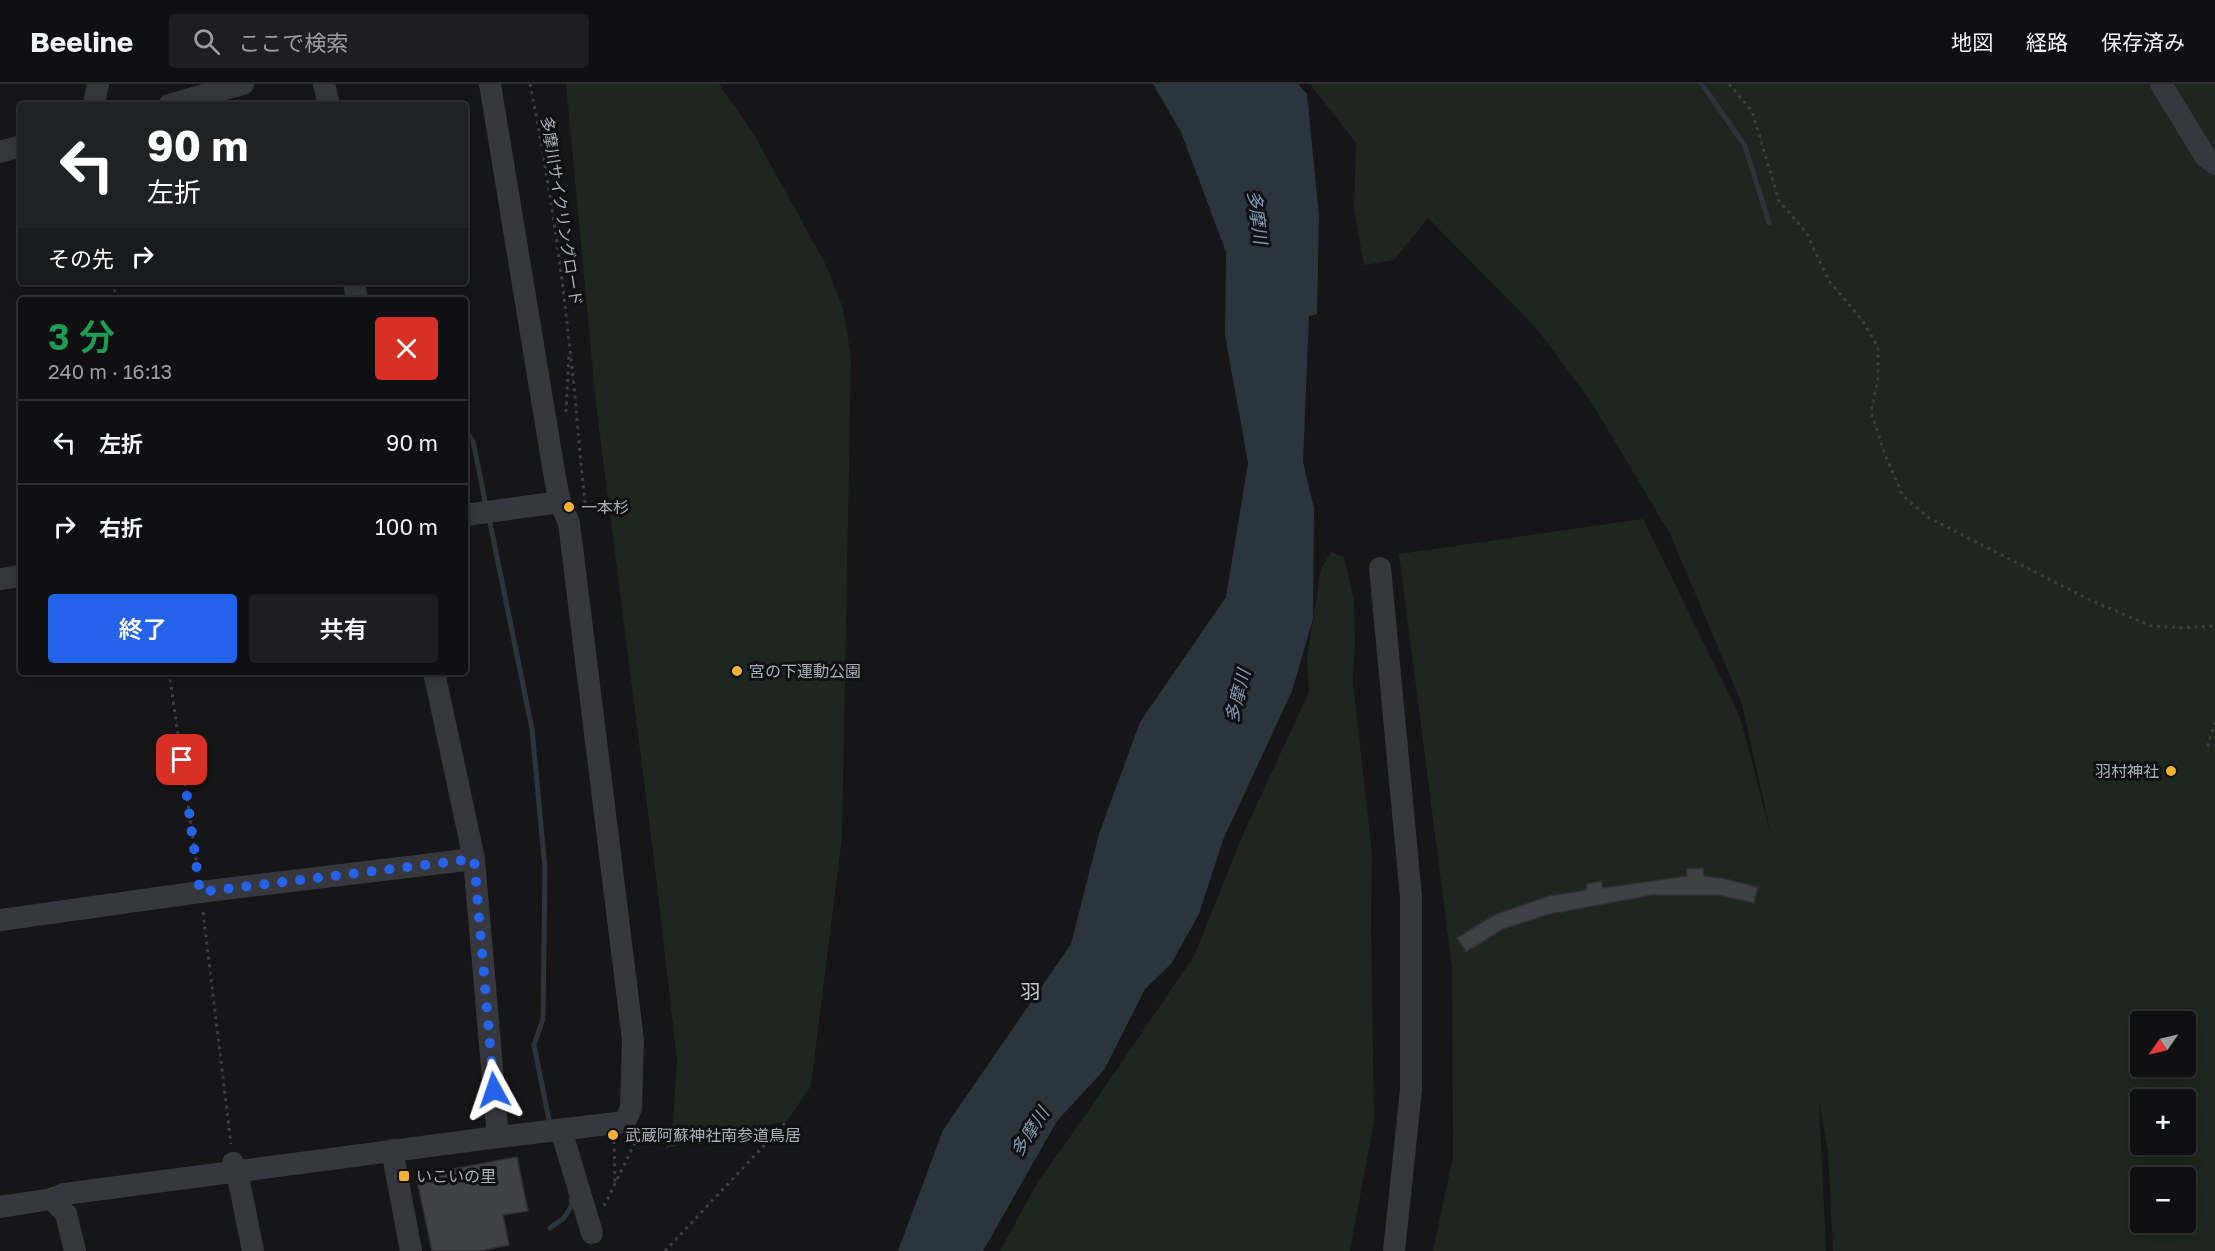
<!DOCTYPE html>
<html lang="ja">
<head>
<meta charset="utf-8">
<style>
  body { margin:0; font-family:"Golos Text","Noto Sans JP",sans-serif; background:#1e1e20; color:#f1f3f6; height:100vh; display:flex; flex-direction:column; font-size:22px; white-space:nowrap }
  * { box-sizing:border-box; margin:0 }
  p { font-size:20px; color:#9c9d9f }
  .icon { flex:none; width:33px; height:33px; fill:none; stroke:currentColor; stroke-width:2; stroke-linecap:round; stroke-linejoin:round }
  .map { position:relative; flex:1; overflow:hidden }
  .details { position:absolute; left:18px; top:213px; width:450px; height:378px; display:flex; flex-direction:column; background:#101012; border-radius:6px; box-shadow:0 3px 15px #0003,0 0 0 2px #303032 }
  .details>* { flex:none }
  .guide { position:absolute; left:18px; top:18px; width:450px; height:183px; border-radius:6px; box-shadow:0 3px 15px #0003,0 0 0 2px #303032; background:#202124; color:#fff; overflow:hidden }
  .needle { width:39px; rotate:236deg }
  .buttons { position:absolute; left:2130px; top:927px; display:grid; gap:12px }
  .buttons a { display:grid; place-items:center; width:66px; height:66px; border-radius:6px; background:#101012; box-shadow:0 3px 15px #0003,0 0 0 2px #303032; font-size:30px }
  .pin { position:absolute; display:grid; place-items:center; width:51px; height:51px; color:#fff; margin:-26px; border-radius:12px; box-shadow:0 3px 9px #0006 }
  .me { position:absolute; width:66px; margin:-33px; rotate:355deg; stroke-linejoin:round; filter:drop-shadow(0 0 4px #0008) }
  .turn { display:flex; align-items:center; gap:21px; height:126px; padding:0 30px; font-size:27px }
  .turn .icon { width:78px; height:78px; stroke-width:2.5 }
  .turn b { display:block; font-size:42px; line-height:51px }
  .then { display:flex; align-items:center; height:57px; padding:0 30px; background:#0003; gap:12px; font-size:22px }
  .round { display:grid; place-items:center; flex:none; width:63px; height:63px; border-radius:6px; background:#1e1e20 }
  .overview { display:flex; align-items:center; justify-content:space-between; height:102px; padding:0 30px }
  h1 { font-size:36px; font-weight:600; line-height:45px; color:#1e9e55 }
  .action { display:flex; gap:12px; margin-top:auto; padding:12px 30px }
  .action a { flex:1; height:69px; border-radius:6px; background:#2563eb; color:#fff; font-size:24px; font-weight:600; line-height:69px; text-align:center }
  .action a+a { background:#1e1e20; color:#f1f3f6 }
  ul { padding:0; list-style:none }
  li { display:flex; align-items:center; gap:18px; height:84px; padding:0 30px; border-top:2px solid #303032 }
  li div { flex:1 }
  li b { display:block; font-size:22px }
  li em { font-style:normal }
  header { display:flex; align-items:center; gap:36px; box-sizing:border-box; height:84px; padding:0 30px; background:#101012; border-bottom:2px solid #303032 }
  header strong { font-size:28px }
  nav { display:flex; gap:33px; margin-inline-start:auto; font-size:21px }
  .search { width:420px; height:54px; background:#1e1e20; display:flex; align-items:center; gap:15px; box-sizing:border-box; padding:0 21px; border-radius:6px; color:#9c9d9f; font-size:22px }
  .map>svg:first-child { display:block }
  .green { fill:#1e261f; fill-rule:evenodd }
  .water { fill:#2c353c }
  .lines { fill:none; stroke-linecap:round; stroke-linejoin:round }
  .stream { stroke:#2c353c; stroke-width:5 }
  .building { fill:#404145; stroke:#303034; stroke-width:1.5 }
  .path { stroke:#3d3f44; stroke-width:3; stroke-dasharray:3 4.5; stroke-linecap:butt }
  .minor { stroke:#37383d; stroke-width:22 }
  .route { stroke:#2563eb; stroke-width:10; stroke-dasharray:0 18 }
  .poi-dot { fill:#f2b134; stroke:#111113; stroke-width:2 }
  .labels { text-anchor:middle; stroke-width:6; stroke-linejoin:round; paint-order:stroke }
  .street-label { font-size:16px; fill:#a8adb8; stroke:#111113 }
  .poi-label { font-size:16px; fill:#a8adb8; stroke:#111113; text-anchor:start }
  .water-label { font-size:18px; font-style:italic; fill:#7f9bb3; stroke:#111113 }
  .quarter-label { font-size:20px; fill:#c9ccd4; stroke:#111113 }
</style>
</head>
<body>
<header>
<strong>Beeline</strong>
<div class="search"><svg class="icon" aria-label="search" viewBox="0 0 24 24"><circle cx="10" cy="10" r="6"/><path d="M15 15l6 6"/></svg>ここで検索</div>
<nav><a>地図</a><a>経路</a><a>保存済み</a></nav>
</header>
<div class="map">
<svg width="2215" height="1167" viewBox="0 0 2215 1167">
  <rect width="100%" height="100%" fill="#161618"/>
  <g class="green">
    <path d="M566,0H719L753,49L825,179L843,224L851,273L842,754L811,1002L787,1037L705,1054L665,1065L673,1037L677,976L655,784L596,320Z"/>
    <path d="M1310,0H2215V1167H1833L1828,1068L1819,1017L1826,1167H1433L1453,1073L1452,883L1399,470L1643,435L1740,633L1773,759L1742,620L1670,450L1592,319L1537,245L1428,134L1394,176L1364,181L1354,126L1356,59ZM2140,938H2186V982H2140ZM2140,1016H2186V1060H2140ZM2140,1094H2186V1138H2140Z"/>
    <path d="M1331,468L1344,473L1354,517L1355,556L1353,598L1372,770L1371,838L1374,1037L1350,1167H1000L1037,1099L1098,1013L1194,872L1244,748L1309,608L1307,575L1321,485Z"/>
  </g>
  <path class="water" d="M1153,0H1298L1307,10L1319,132L1317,230L1309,232L1303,378L1314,424L1313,535L1292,607L1223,756L1199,830L1171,880L1145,905L1104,986L1057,1037L983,1167H898L943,1046L1071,860L1099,750L1140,638L1226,513L1248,379L1225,251L1226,168L1181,48Z"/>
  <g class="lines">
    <g class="stream">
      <path d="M1702,0L1745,62L1769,139"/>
      <path d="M465,346L473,357L486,422"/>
      <path d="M489,434L532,645L545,784L543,935L534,961L550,1041"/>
      <path d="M550,1144L564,1134L572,1121L571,1116"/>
    </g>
  </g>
  <g class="building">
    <path d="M1703,784L1704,792L1721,794L1758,803L1754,819L1717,811H1653L1550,830L1503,845L1466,868L1457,854L1494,831L1549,812L1587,806L1586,800L1601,797L1603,804L1687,792L1686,785Z"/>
    <path d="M517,1073L528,1127L503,1131L509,1161L480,1167H432L416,1092Z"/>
  </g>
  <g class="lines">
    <g class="path">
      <path d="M530,0C547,85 560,171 569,257C576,313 579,370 586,426"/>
      <path d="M1729,0L1752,27L1779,117L1806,148L1829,197L1862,236L1878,263V295L1871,328L1885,371L1903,412L1929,434L2090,516L2151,542L2185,544L2211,542L2215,543"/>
      <path d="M113,198L116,216"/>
      <path d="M566,328L569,271"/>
      <path d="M169,588L198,789"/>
      <path d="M2215,638L2208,661H2215"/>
      <path d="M203,828L231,1060"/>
      <path d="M614,1057L615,1102"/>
      <path d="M604,1122L637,1055"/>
      <path d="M665,1167L787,1037"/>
    </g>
    <g class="minor">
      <path d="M324,0L329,21"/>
      <path d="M2161,0L2205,72L2215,80"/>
      <path d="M94,21L98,0"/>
      <path d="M169,21L243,0"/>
      <path d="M0,68L21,62"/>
      <path d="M354,198L357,216"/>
      <path d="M465,431L560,418"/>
      <path d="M1380,484L1411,813V1006L1394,1167"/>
      <path d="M0,495L21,492"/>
      <path d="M434,588L474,775L498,1053"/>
      <path d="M0,836L200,808L474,775"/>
      <path d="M561,1046L592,1149"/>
      <path d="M392,1066L411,1167"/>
      <path d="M233,1079L237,1087L253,1167"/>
      <path d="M52,1115L66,1130L75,1167"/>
      <path d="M0,1123L52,1115L64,1110L498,1053L625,1038L631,1024L633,956L569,439L560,418L555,394L490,0"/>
    </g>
  </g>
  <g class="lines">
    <path class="route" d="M182,676L200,808L474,775L494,1006"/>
  </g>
  <g class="poi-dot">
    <circle cx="569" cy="423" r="6"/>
    <circle cx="737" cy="587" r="6"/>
    <circle cx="2171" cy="687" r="6"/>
    <circle cx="613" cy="1051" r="6"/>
    <rect x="398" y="1086" width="12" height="12" rx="3"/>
  </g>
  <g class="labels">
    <g class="street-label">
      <text transform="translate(562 127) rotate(81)" y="6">多摩川サイクリングロード</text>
    </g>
    <g class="poi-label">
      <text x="581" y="429">一本杉</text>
      <text x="749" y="593">宮の下運動公園</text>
      <text x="2159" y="693" text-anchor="end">羽村神社</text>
      <text x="625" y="1057">武蔵阿蘇神社南参道鳥居</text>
      <text x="416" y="1098">いこいの里</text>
    </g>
    <g class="water-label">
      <text transform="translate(1257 133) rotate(83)" y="6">多摩川</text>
      <text transform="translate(1238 612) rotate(-76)" y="6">多摩川</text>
      <text transform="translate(1030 1048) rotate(-57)" y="6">多摩川</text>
    </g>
    <g class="quarter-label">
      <text x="1030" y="915">羽</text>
    </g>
  </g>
</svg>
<div class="buttons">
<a><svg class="needle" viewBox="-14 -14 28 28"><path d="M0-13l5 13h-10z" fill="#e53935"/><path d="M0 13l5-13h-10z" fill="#9c9d9f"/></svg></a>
<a>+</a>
<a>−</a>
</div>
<div class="pin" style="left:182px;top:676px;background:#d93025"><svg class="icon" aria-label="arrive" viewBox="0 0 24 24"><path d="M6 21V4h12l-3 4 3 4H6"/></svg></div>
<svg class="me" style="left:494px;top:1006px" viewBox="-20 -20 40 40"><path d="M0-17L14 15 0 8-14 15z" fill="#2563eb" stroke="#fff" stroke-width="4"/></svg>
<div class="guide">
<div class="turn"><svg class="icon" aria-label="left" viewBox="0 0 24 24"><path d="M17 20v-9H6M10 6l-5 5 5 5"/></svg><div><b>90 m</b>左折</div></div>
<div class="then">その先<svg class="icon" aria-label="right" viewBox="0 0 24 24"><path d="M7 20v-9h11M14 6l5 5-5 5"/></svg></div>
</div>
<section class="details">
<div class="overview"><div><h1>3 分</h1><p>240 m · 16:13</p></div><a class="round" style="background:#d93025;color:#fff"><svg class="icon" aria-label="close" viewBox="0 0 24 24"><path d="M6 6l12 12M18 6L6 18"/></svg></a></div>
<ul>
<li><svg class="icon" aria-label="left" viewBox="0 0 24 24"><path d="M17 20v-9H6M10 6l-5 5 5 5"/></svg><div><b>左折</b></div><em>90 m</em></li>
<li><svg class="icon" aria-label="right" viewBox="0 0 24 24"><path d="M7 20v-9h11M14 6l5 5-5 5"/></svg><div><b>右折</b></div><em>100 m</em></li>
</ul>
<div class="action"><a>終了</a><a>共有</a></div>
</section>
</div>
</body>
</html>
